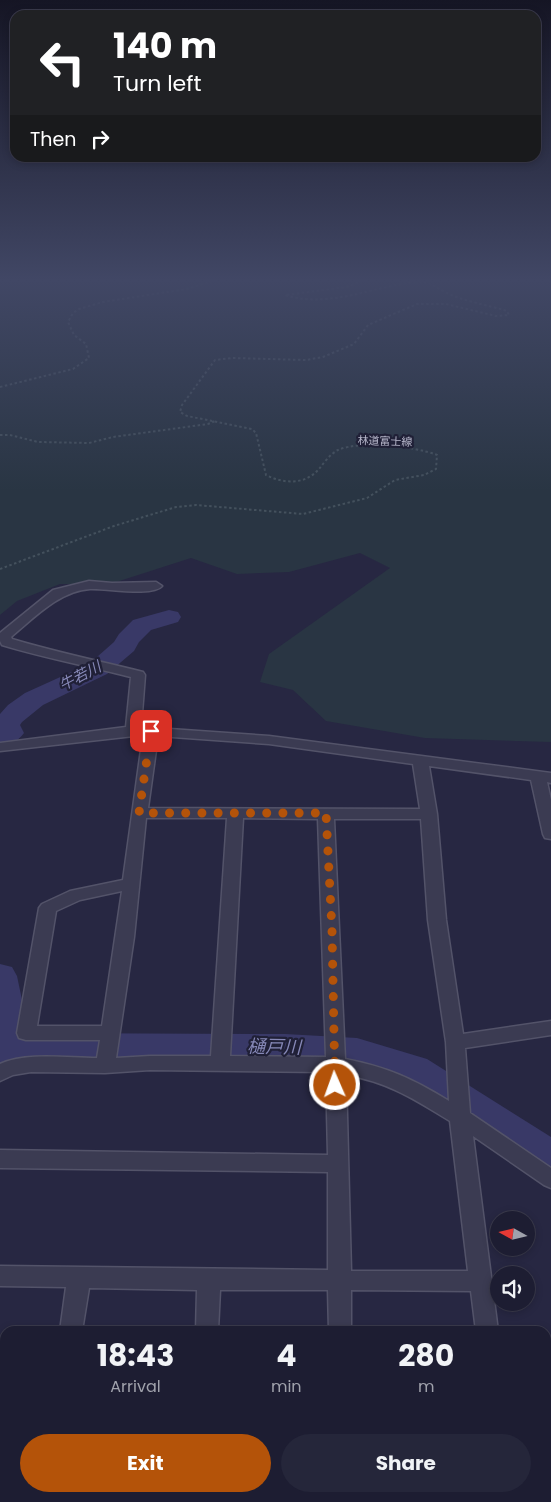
<!DOCTYPE html>
<html lang="en">
<head>
<meta charset="utf-8">
<style>
  body { margin:0; font-family:Poppins,"Noto Sans JP",sans-serif; background:#25263a; color:#f1f3f6; height:100vh; display:flex; flex-direction:column; font-size:19px; white-space:nowrap }
  * { box-sizing:border-box; margin:0 }
  p { font-size:16px; color:#a0a2ac }
  .icon { flex:none; width:28px; height:28px; fill:none; stroke:currentColor; stroke-width:2; stroke-linecap:round; stroke-linejoin:round }
  .map { position:relative; flex:1; overflow:hidden }
  .sheet { position:absolute; left:0px; top:1326px; width:551px; height:176px; display:flex; flex-direction:column; background:#1d1d32; border-radius:15px 15px 0 0; box-shadow:0 2px 8px #0003,0 0 0 1px #3b3b4d }
  .sheet>* { flex:none }
  .banner { position:absolute; left:10px; top:10px; width:531px; height:152px; border-radius:15px; box-shadow:0 2px 8px #0003,0 0 0 1px #3b3b4d; background:#202124; color:#fff; overflow:hidden }
  .needle { width:32px; rotate:278deg }
  .tools { position:absolute; left:490px; top:1211px; display:grid; gap:10px }
  .tools a { display:grid; place-items:center; width:45px; height:45px; border-radius:50%; background:#1d1d32; box-shadow:0 2px 8px #0003,0 0 0 1px #3b3b4d; font-size:25px }
  .pin { position:absolute; display:grid; place-items:center; width:42px; height:42px; color:#fff; margin:-21px; border-radius:10px; box-shadow:0 2px 8px #0006 }
  .me { position:absolute; width:55px; margin:-28px; rotate:358deg; stroke-linejoin:round; filter:drop-shadow(0 0 4px #0008) }
  .turn { display:flex; align-items:center; gap:18px; height:105px; padding:0 20px; font-size:22px }
  .turn .icon { width:65px; height:65px; stroke-width:2.5 }
  .turn b { display:block; font-size:35px; line-height:42px }
  .then { display:flex; align-items:center; height:48px; padding:0 20px; background:#0003; gap:10px; font-size:19px }
  .eta { display:flex; justify-content:space-evenly; align-items:center; height:85px; text-align:center }
  .eta b { font-size:30px; font-weight:700; line-height:35px }
  .primary-button { display:flex; gap:10px; margin-top:auto; padding:10px 20px }
  .primary-button a { flex:1; height:58px; border-radius:30px; background:#b45309; color:#fff; font-size:20px; font-weight:700; line-height:58px; text-align:center }
  .primary-button a+a { background:#25263a; color:#f1f3f6 }
  .map>svg:first-child { display:block }
  .green { fill:#293543 }
  .lines { fill:none; stroke-linecap:round; stroke-linejoin:round }
  .river { fill:#393967; fill-rule:evenodd }
  .minor-casing { stroke:#535369; stroke-width:3 }
  .path { stroke:#44515d; stroke-width:2; stroke-dasharray:2.5 2.5; stroke-linecap:butt }
  .minor { fill:#3b3b52; fill-rule:evenodd }
  .route { stroke:#b45309; stroke-width:9; stroke-dasharray:0 16.2 }
  .labels { text-anchor:middle; stroke-width:4.5; stroke-linejoin:round; paint-order:stroke }
  .far-street-label { font-size:11px; fill:#b8b8cc; stroke:#202037 }
  .water-label { font-size:15px; font-style:italic; fill:#8688b7; stroke:#202037 }
  .near-water-label { font-size:18px; font-style:italic; fill:#8688b7; stroke:#202037 }
</style>
</head>
<body>
<div class="map">
<svg width="551" height="1502" viewBox="0 0 551 1502">
  <rect width="100%" height="100%" fill="#272742"/>
  <path class="green" d="M0,281H551V742L425,738L326,721L293,690L260,682L269,654L390,568L360,553L289,572L237,574L191,558L110,584H60L17,601L0,615Z"/>
  <g class="lines">
    <g class="river">
      <path d="M169,610L178,612L181,617L178,622L151,630L139,642L134,651L107,674L43,705L22,722L20,725L24,733C17,742 10,746 0,748V714L8,705L25,693L89,664L114,642L119,634L133,620Z"/>
      <path d="M0,964L12,967L17,976L29,1033L285,1034L357,1038L427,1059L551,1137V1172L538,1167L401,1079L357,1064L285,1060L18,1059L0,1065Z"/>
    </g>
    <g class="minor-casing">
      <g id="minor">
        <path d="M89,581L112,583L156,582L162,586C153,597 104,588 90,589C59,591 34,618 11,637L12,639C55,652 99,661 143,672L145,675L141,727L269,736L551,773V783L547,782L551,800V839L545,838L543,834L531,780L429,766L437,814L446,920L463,1034L551,1021V1035L465,1048L470,1113L551,1168V1188L544,1185L473,1136L498,1331H476L471,1291L351,1290V1331H329L328,1290H220L218,1331H196L197,1290L89,1288L82,1331H60L66,1287L0,1286V1266L328,1270V1172L0,1168V1150L328,1155L326,1072L150,1070L105,1073L31,1072L13,1075L0,1081V1064C26,1052 68,1058 97,1058L100,1040H26L19,1038L17,1033L39,908L42,904L70,891L123,880L143,735L0,751V743L126,727L131,677C88,666 45,658 2,645L0,641V633L53,590ZM158,736L269,744L413,764L420,809L148,808ZM146,818H227L211,1056H150L116,1058L134,937ZM243,818L318,819L326,1057L230,1056ZM334,819H421L428,920L446,1042L449,1101C413,1079 387,1067 345,1059ZM122,891L102,1026H37L56,911L80,900ZM346,1075C388,1082 414,1099 450,1121L468,1271H351Z"/>
        <path d="M0,1430L5,1431V1455L0,1454Z"/>
        <path d="M34,1498H60L59,1502H33Z"/>
        <path d="M186,1498H211L212,1502H186Z"/>
        <path d="M329,1498H354L356,1502H330Z"/>
        <path d="M506,1498H531L533,1502H507Z"/>
      </g>
    </g>
    <g class="path">
      <path d="M0,387L73,369L89,358L86,344L74,335L68,322L73,313L79,309L103,302L187,289L212,281"/>
      <path d="M0,435H10L38,442L89,443L113,437L208,424L215,421"/>
      <path d="M0,569L114,526L176,507L196,505L303,514L367,498L395,480L424,475L436,469L437,455C413,446 361,440 338,450C330,454 324,463 319,469C305,485 284,484 266,475L256,433L252,429L187,416L180,412L182,405L215,360L232,358L306,360L323,357L354,344L368,325L417,304H446L496,316L509,315L507,311C488,305 462,301 445,292C434,287 431,281 417,282C373,286 329,309 285,295L347,287L361,281"/>
    </g>
    <use href="#minor" class="minor"/>
  </g>
  <linearGradient id="sky" x2="0" y2="1"><stop stop-color="#151524"/><stop offset="0.57" stop-color="#414765"/><stop offset="1" stop-color="#414765" stop-opacity="0"/></linearGradient>
  <rect width="551" height="491" fill="url(#sky)"/>
  <g class="lines">
    <path class="route" d="M151,731L139,813H326L332,930L335,1085"/>
  </g>
  <g class="labels">
    <g class="far-street-label">
      <text transform="translate(385 441) rotate(2)" y="4">林道富士線</text>
    </g>
    <g class="water-label">
      <text transform="translate(80 676) rotate(-28)" y="5">牛若川</text>
    </g>
    <g class="near-water-label">
      <text transform="translate(274 1047) rotate(1)" y="6">樋戸川</text>
    </g>
  </g>
</svg>
<div class="tools">
<a><svg class="needle" viewBox="-14 -14 28 28"><path d="M0-13l5 13h-10z" fill="#e53935"/><path d="M0 13l5-13h-10z" fill="#a0a2ac"/></svg></a>
<a><svg class="icon" aria-label="sound" viewBox="0 0 24 24"><path d="M4 9h4l5-4v14l-5-4H4zM17 9q2 3 0 6"/></svg></a>
</div>
<div class="pin" style="left:151px;top:731px;background:#d93025"><svg class="icon" aria-label="arrive" viewBox="0 0 24 24"><path d="M6 21V4h12l-3 4 3 4H6"/></svg></div>
<svg class="me" style="left:335px;top:1085px" viewBox="-20 -20 40 40"><circle r="17" fill="#b45309" stroke="#fff" stroke-width="3"/><path d="M0-11L8 9 0 5-8 9z" fill="#fff"/></svg>
<div class="banner">
<div class="turn"><svg class="icon" aria-label="left" viewBox="0 0 24 24"><path d="M17 20v-9H6M10 6l-5 5 5 5"/></svg><div><b>140 m</b>Turn left</div></div>
<div class="then">Then<svg class="icon" aria-label="right" viewBox="0 0 24 24"><path d="M7 20v-9h11M14 6l5 5-5 5"/></svg></div>
</div>
<section class="sheet">
<div class="eta">
<div><b>18:43</b><p>Arrival</p></div>
<div><b>4</b><p>min</p></div>
<div><b>280</b><p>m</p></div>
</div>
<div class="primary-button"><a>Exit</a><a>Share</a></div>
</section>
</div>
</body>
</html>
